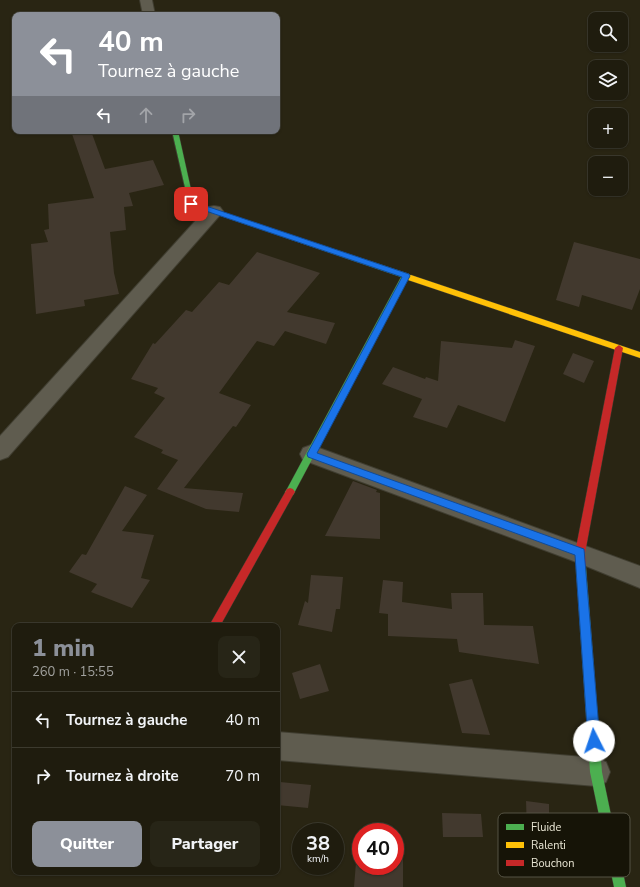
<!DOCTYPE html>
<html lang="fr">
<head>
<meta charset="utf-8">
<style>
  body { margin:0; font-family:"Nunito Sans",sans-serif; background:#272517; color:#f1f3f6; height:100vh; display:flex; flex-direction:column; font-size:15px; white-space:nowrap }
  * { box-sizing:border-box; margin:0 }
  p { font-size:13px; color:#a1a19e }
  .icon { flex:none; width:22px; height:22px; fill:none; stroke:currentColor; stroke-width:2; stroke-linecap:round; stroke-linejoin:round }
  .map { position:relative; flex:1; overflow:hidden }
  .sheet { position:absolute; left:12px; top:623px; width:268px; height:252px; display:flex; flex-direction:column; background:#1f1c0e; border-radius:8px; box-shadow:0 1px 3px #0004,0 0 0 1px #3c3a2e }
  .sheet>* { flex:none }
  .banner { position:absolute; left:12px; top:12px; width:268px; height:122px; border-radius:8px; box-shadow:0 1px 3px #0004,0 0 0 1px #3c3a2e; background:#8c9099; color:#fff; overflow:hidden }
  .fabs { position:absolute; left:588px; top:12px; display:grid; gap:8px }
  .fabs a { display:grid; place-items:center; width:40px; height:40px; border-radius:8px; background:#1f1c0e; box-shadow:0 1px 3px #0004,0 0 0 1px #3c3a2e; font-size:20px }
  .speed { position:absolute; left:292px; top:823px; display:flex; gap:8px; font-size:20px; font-weight:700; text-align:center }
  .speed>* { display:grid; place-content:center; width:52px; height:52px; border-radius:50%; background:#1f1c0e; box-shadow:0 1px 3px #0004,0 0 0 1px #3c3a2e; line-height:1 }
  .speed small { font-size:10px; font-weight:400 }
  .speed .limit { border:6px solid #d22; background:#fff; color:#111 }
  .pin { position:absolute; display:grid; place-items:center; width:34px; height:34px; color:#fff; margin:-17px; border-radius:8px; box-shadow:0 2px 6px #0006 }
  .me { position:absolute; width:44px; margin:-22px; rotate:356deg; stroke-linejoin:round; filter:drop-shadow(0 0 3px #0008) }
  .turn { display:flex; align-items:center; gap:14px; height:84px; padding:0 20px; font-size:18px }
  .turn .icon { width:52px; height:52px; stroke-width:2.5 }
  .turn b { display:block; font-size:28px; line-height:34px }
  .lanes { display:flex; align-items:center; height:38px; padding:0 20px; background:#0003; justify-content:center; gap:20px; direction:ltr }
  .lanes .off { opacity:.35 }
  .round { display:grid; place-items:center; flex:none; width:42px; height:42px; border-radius:8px; background:#272517 }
  .head { display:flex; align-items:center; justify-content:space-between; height:68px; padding:0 20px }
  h1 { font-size:24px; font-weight:800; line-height:30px; color:#8c9099 }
  .primary-button { display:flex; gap:8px; margin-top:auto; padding:8px 20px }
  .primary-button a { flex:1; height:46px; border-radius:8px; background:#8c9099; color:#fff; font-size:16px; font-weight:800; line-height:46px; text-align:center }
  .primary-button a+a { background:#272517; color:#f1f3f6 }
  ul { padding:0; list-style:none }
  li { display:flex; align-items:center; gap:12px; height:56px; padding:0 20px; border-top:1px solid #3c3a2e }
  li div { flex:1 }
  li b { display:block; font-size:15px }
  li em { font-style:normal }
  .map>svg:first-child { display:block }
  .building { fill:#42392e }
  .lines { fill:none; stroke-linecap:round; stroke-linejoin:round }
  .street-casing { stroke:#403e31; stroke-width:2 }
  .fast-casing { stroke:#403e31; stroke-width:1 }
  .slow-casing { stroke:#403e31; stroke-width:1 }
  .jam-casing { stroke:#403e31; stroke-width:1 }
  .street { fill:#5f5c4f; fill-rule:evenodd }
  .fast { fill:#4caf50; fill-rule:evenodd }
  .slow { fill:#ffc107; fill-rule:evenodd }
  .jam { fill:#c62828; fill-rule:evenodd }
  .route { fill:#1a73e8; stroke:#114b97 }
  .key { fill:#161407; stroke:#555344; stroke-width:1 }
  .key-label { font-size:11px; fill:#e9e6d4 }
</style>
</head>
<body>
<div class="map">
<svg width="640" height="887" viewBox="0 0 640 887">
  <rect width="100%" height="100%" fill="#292513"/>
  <g class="building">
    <path d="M71,131H91L105,169L153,160L164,185L129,193L133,206L124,207L126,230L110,232L114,273L119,294L84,300L85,306L36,314L31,244L48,242L44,230L49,229L48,204L94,198Z"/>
    <path d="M574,242L640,259V289L632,310L582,295L579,307L556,300Z"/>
    <path d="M257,252L320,273L287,312L335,323L326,344L285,331L274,346L257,341L219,393L251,405L236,427L233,426L184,488L243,493L239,512L206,509L157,489L178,460L161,453L163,450L134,437L165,398L154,393L158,388L131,379L153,343L155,344L186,310L192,312L219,282L229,285Z"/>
    <path d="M515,340L535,346L505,422L458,405L447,428L413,417L422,399L382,384L393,367L425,379L426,377L438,381L441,341L512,348Z"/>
    <path d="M573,353L594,361L584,383L563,374Z"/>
    <path d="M353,481L377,490L376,492L380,493V539L325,536Z"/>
    <path d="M125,486L147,495L122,531L154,535L141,578L150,580L132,608L91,592L97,584L69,572L82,554L86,555Z"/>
    <path d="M311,575L343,577L340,609H336L332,632L298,625L305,601L308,603Z"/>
    <path d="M383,580L403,582L402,602L452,609L451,593H483L484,625L533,626L539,664L459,652L457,639L388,636V614L379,613Z"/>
    <path d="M320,664L329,691L300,699L292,673Z"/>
    <path d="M472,679L490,735L462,733L449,684Z"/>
    <path d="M280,782L311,785L308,808L277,805Z"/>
    <path d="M526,801L549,804V866L528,862Z"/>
    <path d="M442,813L481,814L483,837H443Z"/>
    <path d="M357,850L361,851V866H395V855L403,856V887H354Z"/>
  </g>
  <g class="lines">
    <g class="street-casing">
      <g id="street">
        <path d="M140,0H152L155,15H143Z"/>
        <path d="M214,206L220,207L223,211L220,215L8,457L0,460V436L208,207Z"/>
        <path d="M311,445L640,566V588L571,560L303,460L300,454L303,448Z"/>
        <path d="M277,732L596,758L606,762L610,772L606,782L596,786L277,760Z"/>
      </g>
    </g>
    <g class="fast-casing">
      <g id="fast">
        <path d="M172,131H178L194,203L409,274L412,277L408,279L293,495L290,496L287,495L285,492L287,489L401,277L189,205Z"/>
        <path d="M581,564L585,565L586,568L602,772L626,887H614L590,772L576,568L577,565Z"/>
      </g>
    </g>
    <g class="slow-casing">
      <path id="slow" d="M405,275H411L640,352V358L405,279Z"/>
    </g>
    <g class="jam-casing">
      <g id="jam">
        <path d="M619,345L623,348L585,553L586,568L585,571L581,572L577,571L575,553L615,348Z"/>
        <path d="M290,488L293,489L295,492L293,495L220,626H209L287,489Z"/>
      </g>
    </g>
    <use href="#street" class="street"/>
    <use href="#fast" class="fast"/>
    <use href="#slow" class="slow"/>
    <use href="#jam" class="jam"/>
  </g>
  <path class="route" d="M191,201L409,274L410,276L317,453L584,549L600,741L598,745L594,746L590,745L588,741L575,555L308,457L307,454L402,277L188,205L187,204Z"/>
  <rect x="498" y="813" width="132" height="64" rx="6" class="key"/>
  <rect x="506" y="824" width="18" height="6" fill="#4caf50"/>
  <rect x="506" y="842" width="18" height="6" fill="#ffc107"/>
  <rect x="506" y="860" width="18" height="6" fill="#c62828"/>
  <g class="key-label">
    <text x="531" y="831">Fluide</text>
    <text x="531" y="849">Ralenti</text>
    <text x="531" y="867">Bouchon</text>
  </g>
</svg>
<div class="fabs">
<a><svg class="icon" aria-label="search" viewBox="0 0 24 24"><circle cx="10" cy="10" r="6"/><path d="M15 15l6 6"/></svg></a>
<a><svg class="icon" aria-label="layers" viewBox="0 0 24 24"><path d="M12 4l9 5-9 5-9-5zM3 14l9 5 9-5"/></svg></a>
<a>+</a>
<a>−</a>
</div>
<div class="speed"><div>38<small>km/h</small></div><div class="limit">40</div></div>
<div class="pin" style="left:191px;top:204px;background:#d93025"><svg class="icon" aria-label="arrive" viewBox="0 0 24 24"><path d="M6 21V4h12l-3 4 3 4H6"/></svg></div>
<svg class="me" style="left:594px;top:741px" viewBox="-20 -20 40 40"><circle r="19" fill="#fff"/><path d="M0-13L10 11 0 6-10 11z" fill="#1a73e8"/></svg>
<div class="banner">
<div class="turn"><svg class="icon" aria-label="left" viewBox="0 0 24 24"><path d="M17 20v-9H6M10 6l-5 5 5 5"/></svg><div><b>40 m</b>Tournez à gauche</div></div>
<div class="lanes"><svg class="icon" aria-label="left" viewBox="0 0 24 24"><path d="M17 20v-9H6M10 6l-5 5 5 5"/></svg><svg class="icon off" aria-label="ahead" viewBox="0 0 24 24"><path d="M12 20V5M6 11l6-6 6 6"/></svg><svg class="icon off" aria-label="right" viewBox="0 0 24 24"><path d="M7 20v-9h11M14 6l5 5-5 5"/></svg></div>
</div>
<section class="sheet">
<div class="head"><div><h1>1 min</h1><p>260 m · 15:55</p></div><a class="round"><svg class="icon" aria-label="close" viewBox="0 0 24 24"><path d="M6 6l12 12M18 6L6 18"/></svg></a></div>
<ul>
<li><svg class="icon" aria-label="left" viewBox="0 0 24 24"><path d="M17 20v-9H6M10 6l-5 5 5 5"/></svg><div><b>Tournez à gauche</b></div><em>40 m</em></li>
<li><svg class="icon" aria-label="right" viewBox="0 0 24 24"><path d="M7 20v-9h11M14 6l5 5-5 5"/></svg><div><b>Tournez à droite</b></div><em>70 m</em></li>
</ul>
<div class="primary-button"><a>Quitter</a><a>Partager</a></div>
</section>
</div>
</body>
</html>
